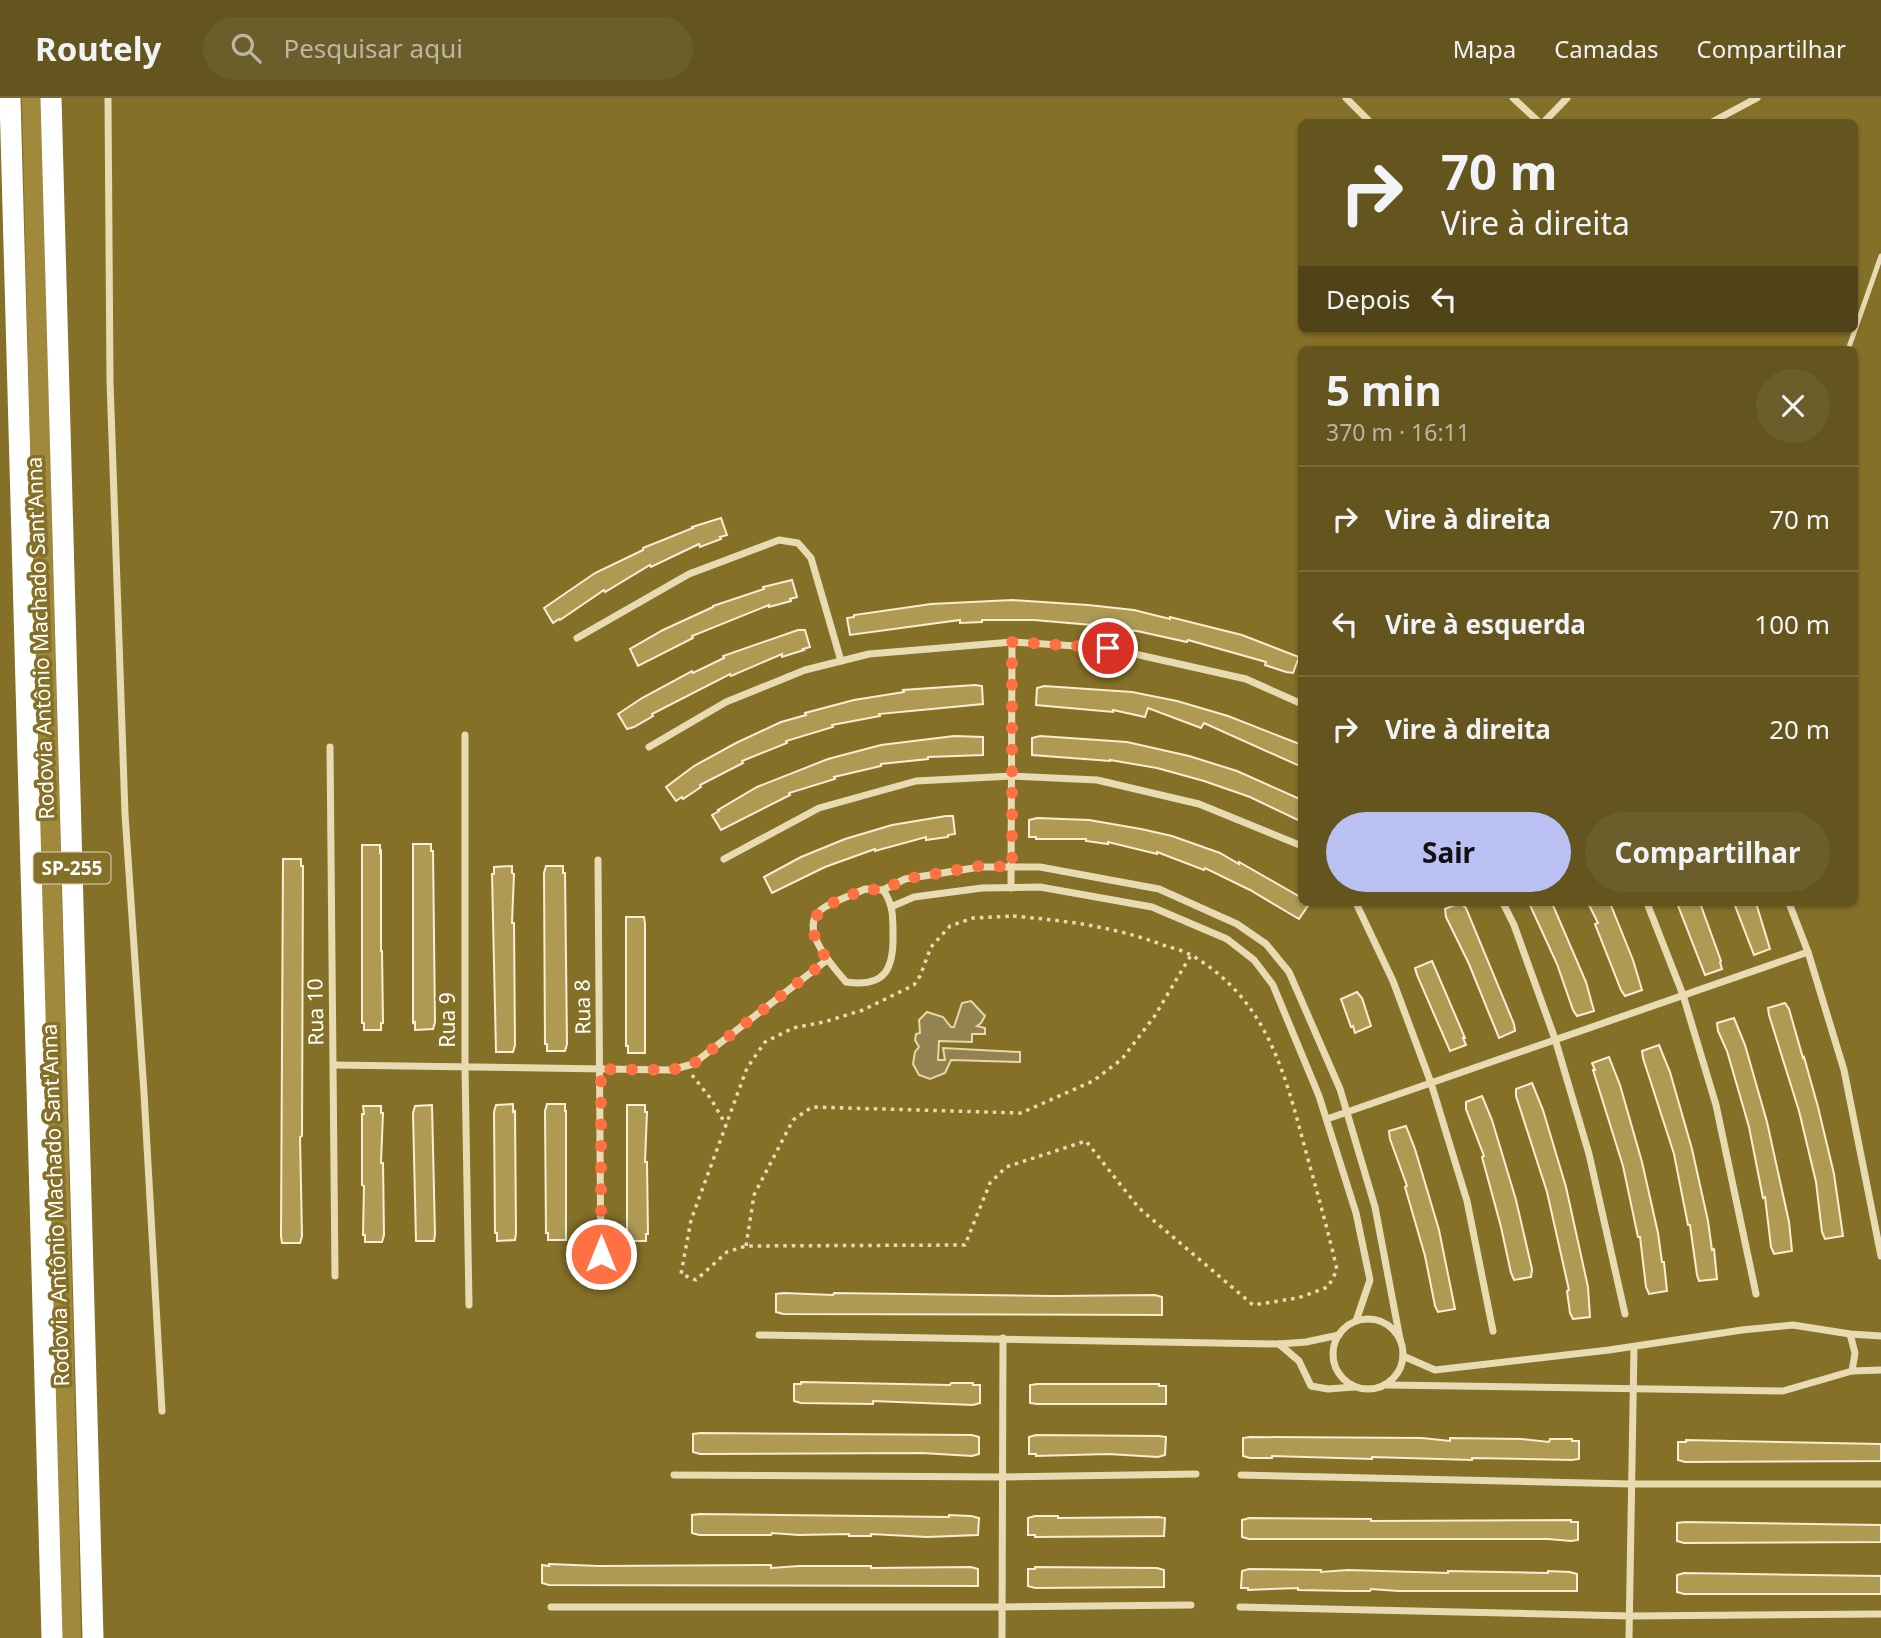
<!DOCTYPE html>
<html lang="pt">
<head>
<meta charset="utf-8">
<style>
  body { margin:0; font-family:"Noto Sans",sans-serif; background:#6c5e2a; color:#f1f3f6; height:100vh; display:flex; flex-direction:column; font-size:26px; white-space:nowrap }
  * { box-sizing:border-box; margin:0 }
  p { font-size:23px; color:#bbb7a4 }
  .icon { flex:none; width:38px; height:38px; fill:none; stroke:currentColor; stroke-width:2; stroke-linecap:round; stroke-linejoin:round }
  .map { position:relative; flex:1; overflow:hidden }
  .sheet { position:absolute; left:1298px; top:248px; width:560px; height:560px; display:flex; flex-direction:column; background:#64541d; border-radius:10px; box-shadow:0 2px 5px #0004 }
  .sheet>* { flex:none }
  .hud { position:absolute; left:1298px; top:21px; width:560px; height:214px; border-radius:10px; box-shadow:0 2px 5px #0004; background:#64541d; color:#f1f3f6; overflow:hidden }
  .pin { position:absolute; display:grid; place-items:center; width:60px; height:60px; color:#fff; margin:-30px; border:4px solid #fff; border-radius:50%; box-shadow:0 2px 7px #0007 }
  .me { position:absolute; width:77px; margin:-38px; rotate:0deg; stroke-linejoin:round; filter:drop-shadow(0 0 5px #0008) }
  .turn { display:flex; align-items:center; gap:24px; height:147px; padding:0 28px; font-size:32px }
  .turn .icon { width:91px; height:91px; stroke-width:2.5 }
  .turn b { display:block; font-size:49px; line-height:60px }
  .then { display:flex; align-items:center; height:66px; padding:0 28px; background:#0003; gap:14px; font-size:26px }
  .round { display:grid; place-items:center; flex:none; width:74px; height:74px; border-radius:37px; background:#6c5e2a }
  .headline { display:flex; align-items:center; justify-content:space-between; height:119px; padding:0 28px }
  h1 { font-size:42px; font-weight:700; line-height:52px }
  .action { display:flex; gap:14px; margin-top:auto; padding:14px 28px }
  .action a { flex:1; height:80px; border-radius:42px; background:#bbc0f3; color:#111; font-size:28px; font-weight:700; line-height:80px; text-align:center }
  .action a+a { background:#6c5e2a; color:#f1f3f6 }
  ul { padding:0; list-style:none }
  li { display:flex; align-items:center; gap:21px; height:105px; padding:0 28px; border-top:2px solid #786a3b }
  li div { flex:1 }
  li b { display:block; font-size:26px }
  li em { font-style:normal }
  header { display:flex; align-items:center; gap:42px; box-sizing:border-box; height:98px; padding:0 35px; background:#64541d; border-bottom:2px solid #786a3b }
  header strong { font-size:33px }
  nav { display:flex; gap:38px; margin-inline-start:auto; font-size:24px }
  .search { width:490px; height:63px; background:#6c5e2a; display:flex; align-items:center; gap:18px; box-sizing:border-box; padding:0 24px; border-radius:38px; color:#bbb7a4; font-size:26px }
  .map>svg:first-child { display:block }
  .green { fill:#a1893c }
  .water { fill:#928350; stroke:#e8d8a7; stroke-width:2 }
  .building { fill:#af9a54; stroke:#f6eed5; stroke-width:2 }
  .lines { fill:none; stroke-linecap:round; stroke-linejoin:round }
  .path { stroke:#e8dbb2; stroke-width:3.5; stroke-dasharray:3.5 5; stroke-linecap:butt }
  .lane { stroke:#e8dbb2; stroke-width:5 }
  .street { stroke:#e8dbb2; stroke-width:7 }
  .highway { stroke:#fff; stroke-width:21 }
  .route { stroke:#ff7043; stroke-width:12; stroke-dasharray:0 21.6 }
  .labels { text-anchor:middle; stroke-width:7; stroke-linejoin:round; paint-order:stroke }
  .shield { fill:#857027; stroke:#dad4be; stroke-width:2 }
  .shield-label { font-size:19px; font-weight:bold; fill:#fff }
  .street-label { font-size:21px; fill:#fff; stroke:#857027 }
</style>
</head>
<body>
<header>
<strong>Routely</strong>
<div class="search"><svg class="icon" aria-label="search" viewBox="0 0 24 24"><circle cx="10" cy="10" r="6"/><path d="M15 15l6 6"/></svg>Pesquisar aqui</div>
<nav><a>Mapa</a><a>Camadas</a><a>Compartilhar</a></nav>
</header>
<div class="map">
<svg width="1881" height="1540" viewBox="0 0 1881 1540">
  <rect width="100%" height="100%" fill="#857027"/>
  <path class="green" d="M22,0H41L81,1540H62L40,770Z"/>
  <path class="water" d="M971,903L985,918L981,925L977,928L985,930V936H972V944L939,943L938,962H945L943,950L1020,954V964L951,962L945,975L930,981L919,977L913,966L915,954L919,949L915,942L916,936L920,935L919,922L927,914L943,919L951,929H954L962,905Z"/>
  <g class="building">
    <path d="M721,420L727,437L720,439L721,441L700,449L699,446L651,469L650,467L605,494L604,492L560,522L559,521L553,525L544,510L595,475L643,452V450L693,430L692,429Z"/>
    <path d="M792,482L797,499L790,501L791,503L769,509V507L692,538L693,540L638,568L630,551L663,532L713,509V508L764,491L763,489Z"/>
    <path d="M1012,502L1088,507L1134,512L1170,521V519L1242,537L1299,559L1293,575L1286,574L1265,567L1266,564L1188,542L1187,544L1137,533L1115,531V529L1034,522H982V524L960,525V522L850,537L847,520L854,519V517L931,506Z"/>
    <path d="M798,532H805L810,549L803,551L804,552L782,559V556L731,578L730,576L652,616L653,618L634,629L627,631L618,616L642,600L692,573L693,575L724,560L723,558Z"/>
    <path d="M975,587L982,588L983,606L879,616L880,618L832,627L833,629L786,643L787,645L742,663L743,665L700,687L701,689L683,701L682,699L676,703L666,689L694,668L736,645L781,624L806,617L805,615L854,602L904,594L903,592Z"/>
    <path d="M1044,588L1132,594L1177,603L1228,618L1302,647V669L1204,625L1201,630L1148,610L1145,619L1113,612V614L1036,607L1037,590Z"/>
    <path d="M954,638L983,639V657L928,659V661L881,666V668L834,679L835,681L789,695L790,697L721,732L712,717L719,713L718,712L757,689L828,661L881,647Z"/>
    <path d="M1040,638L1127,644L1189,658L1237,673L1302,702V724L1250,699L1204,683L1157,670L1110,662V663L1032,657V640Z"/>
    <path d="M946,718H953L955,736L948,737V739L926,742V739L875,753V751L825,769L772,795L764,779L801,759L845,741L892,727Z"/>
    <path d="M1037,720L1089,722L1141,731L1172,738L1220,755L1239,766V764L1302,800V805L1309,806L1299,821L1250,792L1205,770L1204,772L1157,754V756L1108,744V746L1086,743V741H1036V739H1029V722Z"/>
    <path d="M413,746H431V753H433L435,924L433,931L415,932V924L413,925Z"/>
    <path d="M362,747H380V754L381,753V853H382L383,925H381V932H364V925H362Z"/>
    <path d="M283,761H301V768H303L302,1038L300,1039L302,1138L300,1145H282L281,1138Z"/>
    <path d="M512,768V775L514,776L512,825H514L515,947L513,954H496L492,776H494V769Z"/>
    <path d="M546,768H563V775H565L567,946L565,953H547V946H545L544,775Z"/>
    <path d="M1460,805L1466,810L1514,926L1515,933L1499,940L1469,866L1446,819L1445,811Z"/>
    <path d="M1529,805H1552L1586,884L1594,913L1577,918L1573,912L1557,866Z"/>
    <path d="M1588,805H1610L1633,862L1642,892L1625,898L1621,892L1595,826L1598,825Z"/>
    <path d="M1677,805H1700L1721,863L1720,864L1722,871L1705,877Z"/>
    <path d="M1734,805H1756L1770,851L1754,857Z"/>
    <path d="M626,819H644L645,826V955H628V948H626Z"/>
    <path d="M1432,863L1465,940H1463L1466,947L1450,953L1417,877L1415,870Z"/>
    <path d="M1357,894L1362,900L1371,928L1355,935L1353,928L1351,929L1341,901Z"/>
    <path d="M1785,905L1789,911L1803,960L1804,959L1818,1009L1834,1076L1843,1138L1825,1141L1822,1134L1816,1084L1799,1013L1769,917L1768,910Z"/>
    <path d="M1734,920L1745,947L1767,1024L1789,1124L1792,1153L1774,1156L1771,1149L1765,1099L1763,1100L1749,1029L1727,953L1718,933L1717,925Z"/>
    <path d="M1659,947L1670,974L1692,1051L1708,1123L1712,1152L1714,1151L1717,1181L1699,1183L1697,1177L1690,1127H1688L1674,1056L1643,960L1642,953Z"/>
    <path d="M1609,959L1620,987L1642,1064L1658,1135L1662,1164H1664L1667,1193L1649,1196L1646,1189L1640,1139H1638L1623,1068L1593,972H1595L1592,965Z"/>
    <path d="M1532,985L1543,1012L1566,1089L1588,1189L1590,1219L1573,1221L1570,1215L1567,1193L1569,1192L1547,1094L1516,998V991Z"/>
    <path d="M1482,998L1492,1022L1516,1102L1532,1171L1531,1179L1514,1182L1511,1175L1501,1129L1482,1059L1484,1058L1466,1011V1004Z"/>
    <path d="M513,1006V1014L515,1013L516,1135L515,1142L497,1143V1135H495L494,1014L496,1007Z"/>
    <path d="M547,1006H565V1013H566V1142H548V1135H546L545,1013Z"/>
    <path d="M432,1007L435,1136L434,1143H416L413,1015L415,1008Z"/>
    <path d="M627,1007H645V1014H647L645,1064H647L648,1136H646V1143H629V1136H627Z"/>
    <path d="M363,1008H381V1015H383L381,1065H383L384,1137L382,1144H365V1137H363L364,1088L362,1087V1016H364Z"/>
    <path d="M1406,1028L1415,1051L1439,1132L1455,1211L1438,1214L1435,1208L1425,1158L1405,1089L1407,1088L1390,1041L1389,1033Z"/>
    <path d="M784,1195L833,1197L834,1195L1055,1198L1155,1197L1162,1199V1217L783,1216L776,1214V1196Z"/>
    <path d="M801,1284L950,1287L951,1285H973V1287H980V1305L973,1307L873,1303V1306L801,1305L794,1303V1286H801Z"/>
    <path d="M1037,1286H1159V1288H1166V1306H1037L1030,1305V1287Z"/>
    <path d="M701,1335L972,1337L979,1339V1356L972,1358L922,1355L700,1356L693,1354V1336Z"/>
    <path d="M1036,1337L1159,1338L1166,1339L1165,1357L1158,1359L1108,1356L1036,1358V1356H1029V1339Z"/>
    <path d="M1250,1339L1422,1340L1450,1343V1340L1522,1341L1549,1344L1550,1341H1572V1343H1579V1361L1572,1362L1472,1360V1362L1372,1359V1361L1272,1358V1360H1250L1243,1358V1340Z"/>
    <path d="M1686,1342L1881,1346V1363L1685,1364L1678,1362V1344H1686Z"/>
    <path d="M700,1416L949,1419V1417L971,1418L979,1420L978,1437L927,1439L871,1436V1438H849V1436L799,1437L772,1435L771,1437H699L692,1435V1417Z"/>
    <path d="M1035,1418H1058V1420L1158,1419L1165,1420L1164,1438L1035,1439V1437H1028V1420Z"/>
    <path d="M1249,1420L1371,1421V1423L1571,1422V1424H1578V1442L1571,1443L1548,1441H1249L1242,1439V1422Z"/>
    <path d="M1685,1424L1881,1427V1444L1684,1445L1677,1443V1425Z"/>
    <path d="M549,1466L599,1468L771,1467V1470L799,1468H871V1470L971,1469L978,1471V1488L549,1487L542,1485V1467L549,1468Z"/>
    <path d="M1035,1469L1157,1470L1164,1472V1489L1035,1490L1028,1488V1471H1035Z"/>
    <path d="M1249,1471L1321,1472V1474L1348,1472L1448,1475V1473L1548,1475V1473L1570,1474L1577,1476V1493H1398L1371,1491L1370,1493H1348L1298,1492V1490L1248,1492V1490H1241L1242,1473Z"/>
    <path d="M1684,1475L1881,1478V1496H1684L1677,1494V1477Z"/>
  </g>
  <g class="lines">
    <g class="path">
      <path d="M1013,818C1067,823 1112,828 1163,847C1173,850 1184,853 1193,858C1268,903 1285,976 1306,1054C1317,1094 1328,1132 1337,1172L1328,1189L1298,1200L1253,1207L1139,1110L1086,1043L1006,1069L990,1085L965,1147L746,1148L727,1154L696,1182L681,1176L691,1122L747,970L765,944L793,930L824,924L863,912L914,887L920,878L931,849L950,828L973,820Z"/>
      <path d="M692,977L711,1001L726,1027"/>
      <path d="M746,1148L754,1097L793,1022L812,1009L1021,1015L1093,983L1122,961L1154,919L1191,857"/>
    </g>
    <path class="lane" d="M1849,249L1881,158"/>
    <g class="street">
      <path d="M108,0L110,283L125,716L144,995L162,1313"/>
      <path d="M1346,0L1370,24"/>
      <path d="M1513,0L1539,24"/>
      <path d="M1544,24L1567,0"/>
      <path d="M1712,24L1757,0"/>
      <path d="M577,540L689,476L779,442L798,445L811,460L841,563"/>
      <path d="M465,637V969L469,1207"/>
      <path d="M330,649L335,1178"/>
      <path d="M649,649L726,604L805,572L869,556L1012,544L1108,550L1246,581L1302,606"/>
      <path d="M724,761L819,710L916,683L1012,678L1097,682L1199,706L1302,748"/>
      <path d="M598,762L601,1182"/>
      <path d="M1011,790L1012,544"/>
      <path d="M865,791L883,792C893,806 893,818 893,835C894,870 886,890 846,884C832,867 794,827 825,809C837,802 852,797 865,791Z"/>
      <path d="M883,792L905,781L980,769H1040L1159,791L1237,826L1266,846L1289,874L1340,991L1375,1109L1400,1241"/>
      <path d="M1356,805L1393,883L1431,985L1467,1103L1493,1233"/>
      <path d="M1503,805L1514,827L1555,941L1589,1056L1625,1216"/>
      <path d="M1647,805L1683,897L1716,1007L1756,1196"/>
      <path d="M1789,805L1808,854L1844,972L1881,1158"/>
      <path d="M893,808L914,799L982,790L1040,789L1152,809L1227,841L1254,862L1273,887L1319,998L1356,1115L1370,1182L1356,1223"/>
      <path d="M334,967L671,972L693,966L827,862"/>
      <path d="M1327,1021L1808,854"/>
      <circle cx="1368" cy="1256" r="35"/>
      <path d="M1850,1236L1855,1255L1852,1273"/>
      <path d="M759,1237L1279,1246L1306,1244L1339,1237"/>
      <path d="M1279,1246L1299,1263L1311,1288L1328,1291L1354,1289"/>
      <path d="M1403,1258L1435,1272L1609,1252L1742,1232L1793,1227L1850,1236L1881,1238"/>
      <path d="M1387,1287L1783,1293L1852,1273L1881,1272"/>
      <path d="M674,1377L1003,1379L1196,1376"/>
      <path d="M1241,1377L1630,1386H1881"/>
      <path d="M551,1509H1002L1191,1507"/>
      <path d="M1240,1509L1629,1518L1881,1516"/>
      <path d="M1002,1540L1003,1240"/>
      <path d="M1629,1540L1634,1249"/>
    </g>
    <g class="highway">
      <path d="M10,0L52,1540"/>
      <path d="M51,0L93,1540"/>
    </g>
  </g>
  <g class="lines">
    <path class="route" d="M601,1156V971L671,972L693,966L827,862L815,841L813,825L821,810L865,791L883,792L905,781L980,768L1012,769V544L1108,550"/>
  </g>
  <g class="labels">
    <rect class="shield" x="33.5" y="754.5" width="77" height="31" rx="5"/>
    <g class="shield-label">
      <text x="72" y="777">SP-255</text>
    </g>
    <g class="street-label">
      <text transform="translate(41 540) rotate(-92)" y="7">Rodovia Antônio Machado Sant'Anna</text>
      <text transform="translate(583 909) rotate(-91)" y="7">Rua 8</text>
      <text transform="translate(316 914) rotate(-91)" y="7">Rua 10</text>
      <text transform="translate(448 922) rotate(-90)" y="7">Rua 9</text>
      <text transform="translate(56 1107) rotate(-92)" y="7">Rodovia Antônio Machado Sant'Anna</text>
    </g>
  </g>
</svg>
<div class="pin" style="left:1108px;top:550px;background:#d93025"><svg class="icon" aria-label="arrive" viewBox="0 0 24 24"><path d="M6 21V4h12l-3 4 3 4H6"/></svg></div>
<svg class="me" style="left:601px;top:1156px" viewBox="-20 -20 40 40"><circle r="17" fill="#ff7043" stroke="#fff" stroke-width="3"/><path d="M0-11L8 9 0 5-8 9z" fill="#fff"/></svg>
<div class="hud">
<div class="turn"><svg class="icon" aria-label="right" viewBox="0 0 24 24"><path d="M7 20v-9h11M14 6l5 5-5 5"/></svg><div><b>70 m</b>Vire à direita</div></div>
<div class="then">Depois<svg class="icon" aria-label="left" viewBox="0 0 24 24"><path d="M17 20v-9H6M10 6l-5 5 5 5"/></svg></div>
</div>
<section class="sheet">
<div class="headline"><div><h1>5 min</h1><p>370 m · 16:11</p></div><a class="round"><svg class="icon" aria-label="close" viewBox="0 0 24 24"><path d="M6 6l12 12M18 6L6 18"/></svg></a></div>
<ul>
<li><svg class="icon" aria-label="right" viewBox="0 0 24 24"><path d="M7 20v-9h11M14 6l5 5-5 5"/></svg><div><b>Vire à direita</b></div><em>70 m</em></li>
<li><svg class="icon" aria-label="left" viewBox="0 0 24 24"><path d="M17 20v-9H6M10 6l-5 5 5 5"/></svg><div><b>Vire à esquerda</b></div><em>100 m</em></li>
<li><svg class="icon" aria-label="right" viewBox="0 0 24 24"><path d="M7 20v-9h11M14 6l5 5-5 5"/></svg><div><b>Vire à direita</b></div><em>20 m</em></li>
</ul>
<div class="action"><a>Sair</a><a>Compartilhar</a></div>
</section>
</div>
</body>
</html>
